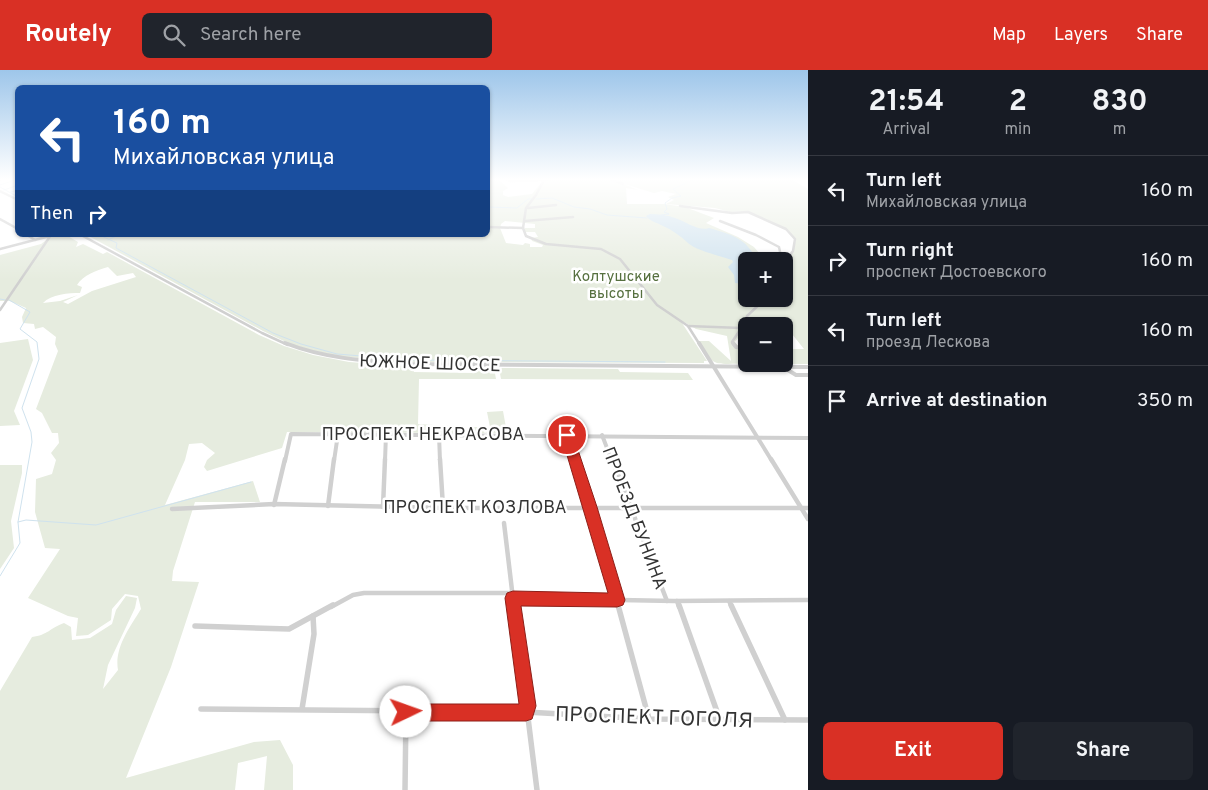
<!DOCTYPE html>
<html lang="en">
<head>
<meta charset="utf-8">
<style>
  body { margin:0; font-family:Overpass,sans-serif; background:#20242c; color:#f1f3f6; height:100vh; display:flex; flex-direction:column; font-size:19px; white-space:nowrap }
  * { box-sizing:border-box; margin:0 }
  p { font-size:16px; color:#9ea1a6 }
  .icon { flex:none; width:28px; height:28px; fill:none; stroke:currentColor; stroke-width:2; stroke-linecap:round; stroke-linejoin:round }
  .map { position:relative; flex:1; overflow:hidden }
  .sheet { display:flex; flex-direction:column; background:#171b24; width:400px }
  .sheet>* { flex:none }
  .banner { position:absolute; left:15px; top:15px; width:475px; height:152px; border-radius:8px; box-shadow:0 1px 4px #0004; background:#1a4fa0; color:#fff; overflow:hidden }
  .fabs { position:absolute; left:738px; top:182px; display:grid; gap:10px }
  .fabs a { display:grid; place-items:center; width:55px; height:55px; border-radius:8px; background:#171b24; box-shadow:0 1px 4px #0004; font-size:25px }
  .pin { position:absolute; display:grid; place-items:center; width:42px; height:42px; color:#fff; margin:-21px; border:2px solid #fff; border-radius:50%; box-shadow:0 1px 5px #0007 }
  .me { position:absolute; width:55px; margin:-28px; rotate:87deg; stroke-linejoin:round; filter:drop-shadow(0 0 4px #0008) }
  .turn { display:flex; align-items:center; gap:18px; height:105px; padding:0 15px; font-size:22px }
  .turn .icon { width:65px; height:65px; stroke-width:2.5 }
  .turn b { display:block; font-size:35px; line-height:42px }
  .then { display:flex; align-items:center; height:48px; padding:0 15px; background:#0003; gap:10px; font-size:19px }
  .eta { display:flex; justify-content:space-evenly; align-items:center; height:85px; text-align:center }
  .eta b { font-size:30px; font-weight:700; line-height:35px }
  .primary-button { display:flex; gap:10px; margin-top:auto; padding:10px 15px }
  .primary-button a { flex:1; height:58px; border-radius:8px; background:#d93025; color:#fff; font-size:20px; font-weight:700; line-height:58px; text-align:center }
  .primary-button a+a { background:#20242c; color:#f1f3f6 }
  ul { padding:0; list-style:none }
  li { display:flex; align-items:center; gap:15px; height:70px; padding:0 15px; border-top:1px solid #363941 }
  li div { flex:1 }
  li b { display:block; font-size:19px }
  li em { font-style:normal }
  header { display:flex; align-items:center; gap:30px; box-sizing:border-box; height:70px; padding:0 25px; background:#d93025; color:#fff }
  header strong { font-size:24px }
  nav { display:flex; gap:28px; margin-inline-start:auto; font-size:18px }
  .search { width:350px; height:45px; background:#20242c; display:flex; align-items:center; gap:12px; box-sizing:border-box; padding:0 18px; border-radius:8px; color:#9ea1a6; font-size:19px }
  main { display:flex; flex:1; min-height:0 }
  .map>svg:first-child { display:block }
  .green { fill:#e6ecdf; fill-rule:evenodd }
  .water { fill:#cfe2ee }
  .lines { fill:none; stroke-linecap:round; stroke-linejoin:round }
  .stream { stroke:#cfe2ee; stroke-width:1 }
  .minor-far3 { stroke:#d0d0d0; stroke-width:2.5 }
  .minor-far2 { stroke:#d0d0d0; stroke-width:4 }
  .minor-far1 { stroke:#d0d0d0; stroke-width:4.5 }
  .minor { stroke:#d0d0d0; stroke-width:5.5 }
  .route { fill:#d93025; stroke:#8d1f18 }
  .labels { text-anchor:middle; stroke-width:5; stroke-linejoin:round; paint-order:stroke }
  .far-park-label { font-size:15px; fill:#56703f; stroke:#fff }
  .street-label { font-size:18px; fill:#333; stroke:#fff }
  .near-street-label { font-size:21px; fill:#333; stroke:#fff }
</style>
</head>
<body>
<header>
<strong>Routely</strong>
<div class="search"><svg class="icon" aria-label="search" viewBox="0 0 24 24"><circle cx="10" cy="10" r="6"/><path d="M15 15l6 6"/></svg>Search here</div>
<nav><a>Map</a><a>Layers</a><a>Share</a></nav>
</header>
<main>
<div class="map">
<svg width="808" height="720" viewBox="0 0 808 720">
  <rect width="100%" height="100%" fill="#fff"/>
  <g class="green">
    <path d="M488,109H498L508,118L503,121V125L508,127L532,124L541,113V109H791L808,119V294H763H784V276L790,277L792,279H804L792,264L784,260V256H777L772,253H749L735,272L738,276H746V294C714,293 715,299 697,271H709L731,291L727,266L696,259L684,252L682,253L707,291H704V293L411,292L345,287L317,282L288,273L263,261L87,165H488ZM621,113L654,123L662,121L676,124L668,127L674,130L666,134L715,138L730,142L747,141L788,160L796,170L790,188L784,194V229H746V191H766L754,177L738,167L706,153L714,148L685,137L664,134H627L626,118L638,120ZM505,151L535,154V158H525V162H535L538,167L531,168L532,171L543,175L542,177H530V174L525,173L523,175L506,173L500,158L501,154Z"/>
    <path d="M53,165H66L78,172L76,177L83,174L103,184L107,182L259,265L284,276L313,285L349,292L414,297V302L473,303V297L494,298L496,309H419L418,354L452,356L453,363L287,362L282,378L207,401L204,397L207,390L215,383L202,373L189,374L185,390L165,435L253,411L260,432H195L173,501L172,511L199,512L171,597L126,708L254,672L280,670L293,695V720H264L267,686L238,693L235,720H0V621L32,567C48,565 50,558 64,553L71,557L72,570L90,568L112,554L116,540L126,526L137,528L135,538L108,595L103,619L118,600C114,578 130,557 141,539L138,526L125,524L112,539L111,550L88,565L76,566L78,548L68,546L28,528L60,479L45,478L35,442L36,409L52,404L56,390L51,383L59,373L58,363H52L42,343L36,339L58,281L55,274L56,267L43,257L35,259L34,254L23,253L22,247L26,238L10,231H0V185L41,174ZM108,197L117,206L133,203L136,207L92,221L68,234L63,232L78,225L60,231L43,233C51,224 69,223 80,223L82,217L77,215C83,205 97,200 108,197Z"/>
    <path d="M28,269L33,290L14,341L20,355L0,356V273Z"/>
    <path d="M499,298L618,299L620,302L688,303L693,310L501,309Z"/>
    <path d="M503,341L507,363H473L472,357H490L487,342Z"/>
    <path d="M0,395H22V403L11,451L14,478L0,499Z"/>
  </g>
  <path class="water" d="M650,144C658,144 667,145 675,148C685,151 699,162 709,158C723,162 740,166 749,178C753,182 754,187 758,191H746V214L735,213L734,205L728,197L733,192L732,190C721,186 697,181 688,173C681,166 672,160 663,156C656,152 651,152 646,146Z"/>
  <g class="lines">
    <g class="stream">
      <path d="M0,110L3,109"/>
      <path d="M0,115L18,109"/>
      <path d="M0,117L18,127"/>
      <path d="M4,120L18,115"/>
      <path d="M11,122L18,120"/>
      <path d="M536,129L552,128L574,137L590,139L607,145L647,148"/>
      <path d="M488,137L517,138L528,129H532"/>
      <path d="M661,145L669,144L664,142L667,139L665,133L672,128L681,126L673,119L694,109"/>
      <path d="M99,165L117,173L116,178L273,263L301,274L337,284L410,290L665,292"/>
      <path d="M108,170L118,165"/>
      <path d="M0,229L5,230"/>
      <path d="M18,452L26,450L96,455L251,412"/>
      <path d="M0,506L20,473L18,452L32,372L31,362L22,338L39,289L37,272L20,259L30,242L9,230"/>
    </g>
    <g class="minor-far3">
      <path d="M507,109L510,111L544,110"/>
      <path d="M610,109L623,114"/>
      <path d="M0,121L18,130"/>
      <path d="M680,136L732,143L748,142L786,159L795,169L793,181L784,193"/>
      <path d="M528,138L556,135"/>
      <path d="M0,149L18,159"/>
      <path d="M525,151L573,147"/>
      <path d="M720,151L756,165L779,177L782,191"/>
      <path d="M488,157L523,158"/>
      <path d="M523,158L526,166L546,174L601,179L620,189L657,235L688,256L700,275"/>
      <path d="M523,158L526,138L536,125L544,110L553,109"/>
      <path d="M27,165L35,170"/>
      <path d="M81,165L262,263L288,275"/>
      <path d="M0,179L50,166"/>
      <path d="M0,240L51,165"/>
      <path d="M688,256L741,258"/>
      <path d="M734,275L732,272L746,251L747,246L765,229"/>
    </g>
    <g class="minor-far2">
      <path d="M285,273C326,289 367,291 411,294L808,297"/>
      <path d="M699,273L772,391"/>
      <path d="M733,273L736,277L746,278"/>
      <path d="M783,297L796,305H808"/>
      <path d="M439,365L440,391"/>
      <path d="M567,365L576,391"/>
      <path d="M602,365L612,391"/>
      <path d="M285,391L291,364L808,368"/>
      <path d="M334,391L338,364"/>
      <path d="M385,391L386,364"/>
    </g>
    <g class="minor-far1">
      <path d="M440,389L443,437"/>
      <path d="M575,389L591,437L618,537"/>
      <path d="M612,389L667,531"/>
      <path d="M771,389L808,449"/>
      <path d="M274,435L285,389"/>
      <path d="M328,436L334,389"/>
      <path d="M383,437L385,389"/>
      <path d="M172,439L274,434L444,438H808"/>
      <path d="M504,453L514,537"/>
      <path d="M513,528L674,531L808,530"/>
      <path d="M677,531L679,537"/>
      <path d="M729,531L732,537"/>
      <path d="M331,537L353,525L364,523H511"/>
    </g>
    <g class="minor">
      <path d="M514,535L537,720"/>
      <path d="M618,535L649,649"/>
      <path d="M679,535L720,650"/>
      <path d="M731,535L785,650"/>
      <path d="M195,556L289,559L333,535"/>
      <path d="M201,639L526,642L649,649L808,650"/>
      <path d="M302,639L314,564L313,546"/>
      <path d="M405,720L406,642"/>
    </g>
  </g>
  <linearGradient id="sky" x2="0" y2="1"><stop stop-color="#9ec6ea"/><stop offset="0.52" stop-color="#fff"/><stop offset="1" stop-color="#fff" stop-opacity="0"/></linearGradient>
  <rect width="808" height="210" fill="url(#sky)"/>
  <path class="route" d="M567,360L573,365L597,437L625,530L623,535L617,537L521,536L536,636L532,649L526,651H406L400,649L397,642L400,636L406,634H519L505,528L507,523L513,521L608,523L561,365Z"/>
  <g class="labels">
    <g class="far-park-label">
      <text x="616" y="211">Колтушские<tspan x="616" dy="17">высоты</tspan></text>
    </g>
    <g class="street-label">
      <text transform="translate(430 293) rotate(2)" y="6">ЮЖНОЕ ШОССЕ</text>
      <text x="423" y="370">ПРОСПЕКТ НЕКРАСОВА</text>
      <text x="475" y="443">ПРОСПЕКТ КОЗЛОВА</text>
      <text transform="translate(635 448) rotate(69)" y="6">ПРОЕЗД БУНИНА</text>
    </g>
    <g class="near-street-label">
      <text transform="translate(654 647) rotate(2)" y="7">ПРОСПЕКТ ГОГОЛЯ</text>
    </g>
  </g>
</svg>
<div class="fabs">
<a>+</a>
<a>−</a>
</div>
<div class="pin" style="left:567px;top:365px;background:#d93025"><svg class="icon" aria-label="arrive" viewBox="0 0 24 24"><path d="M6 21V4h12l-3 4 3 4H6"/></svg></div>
<svg class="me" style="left:406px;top:642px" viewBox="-20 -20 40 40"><circle r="19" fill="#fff"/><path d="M0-13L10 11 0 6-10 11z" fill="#d93025"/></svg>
<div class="banner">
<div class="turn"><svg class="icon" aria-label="left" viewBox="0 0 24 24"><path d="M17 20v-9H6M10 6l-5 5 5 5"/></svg><div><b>160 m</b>Михайловская улица</div></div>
<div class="then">Then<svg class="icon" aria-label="right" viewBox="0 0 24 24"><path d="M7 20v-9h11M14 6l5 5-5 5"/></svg></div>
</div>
</div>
<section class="sheet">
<div class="eta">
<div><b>21:54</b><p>Arrival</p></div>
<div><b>2</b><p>min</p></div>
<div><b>830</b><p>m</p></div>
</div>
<ul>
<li><svg class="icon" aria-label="left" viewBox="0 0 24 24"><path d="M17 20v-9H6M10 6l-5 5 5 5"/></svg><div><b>Turn left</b><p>Михайловская улица</p></div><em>160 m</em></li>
<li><svg class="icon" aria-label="right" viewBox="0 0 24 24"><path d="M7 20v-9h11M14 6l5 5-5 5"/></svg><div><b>Turn right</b><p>проспект Достоевского</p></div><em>160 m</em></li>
<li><svg class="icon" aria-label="left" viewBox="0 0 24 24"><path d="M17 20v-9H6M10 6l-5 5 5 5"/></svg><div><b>Turn left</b><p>проезд Лескова</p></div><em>160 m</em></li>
<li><svg class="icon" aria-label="arrive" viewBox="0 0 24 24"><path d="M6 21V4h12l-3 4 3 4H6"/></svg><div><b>Arrive at destination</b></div><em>350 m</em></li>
</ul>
<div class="primary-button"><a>Exit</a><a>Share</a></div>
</section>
</main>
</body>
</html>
